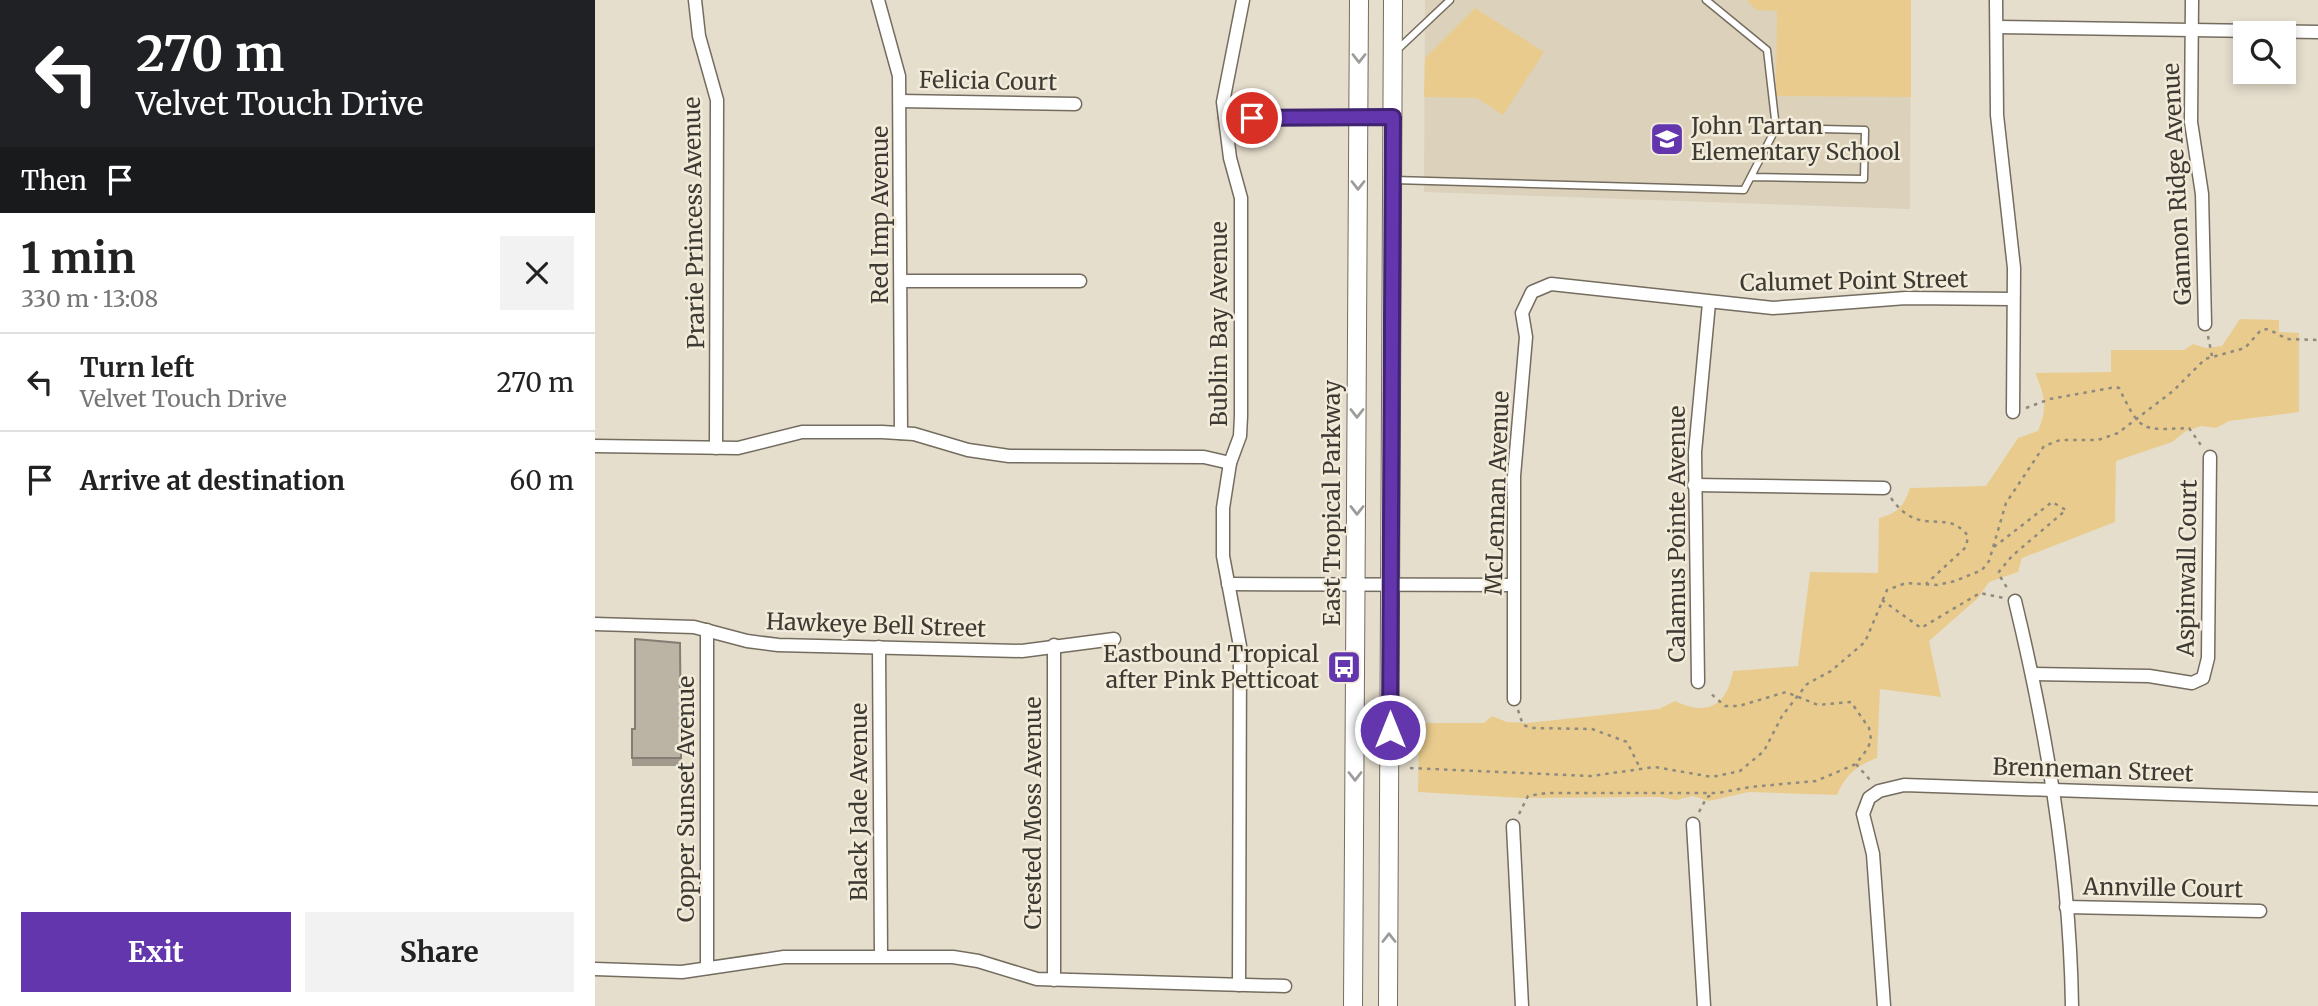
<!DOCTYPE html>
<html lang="en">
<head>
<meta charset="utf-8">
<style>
  body { margin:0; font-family:Merriweather,serif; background:#f2f2f2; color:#222; height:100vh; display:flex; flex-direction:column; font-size:26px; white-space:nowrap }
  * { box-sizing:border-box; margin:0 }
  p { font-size:23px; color:#767676 }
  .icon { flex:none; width:38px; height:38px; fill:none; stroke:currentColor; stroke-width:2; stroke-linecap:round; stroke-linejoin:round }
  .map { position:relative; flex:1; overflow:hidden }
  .side { display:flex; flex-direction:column; background:#fff; width:595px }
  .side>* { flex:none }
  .guide { background:#202124; color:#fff; overflow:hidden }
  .buttons { position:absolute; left:1638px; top:21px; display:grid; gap:14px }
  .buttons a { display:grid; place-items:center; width:63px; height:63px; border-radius:0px; background:#fff; box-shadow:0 4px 10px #0003; font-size:35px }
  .pin { position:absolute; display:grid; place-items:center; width:60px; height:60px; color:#fff; margin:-30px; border:4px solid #fff; border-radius:50%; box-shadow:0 2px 7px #0007 }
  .me { position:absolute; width:77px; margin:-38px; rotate:0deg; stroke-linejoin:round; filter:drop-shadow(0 0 5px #0008) }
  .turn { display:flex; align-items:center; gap:24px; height:147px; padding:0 21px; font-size:32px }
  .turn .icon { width:91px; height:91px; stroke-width:2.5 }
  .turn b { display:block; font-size:49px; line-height:60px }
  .then { display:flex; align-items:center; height:66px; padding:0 21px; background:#0003; gap:14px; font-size:26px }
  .round { display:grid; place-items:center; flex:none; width:74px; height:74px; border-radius:0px; background:#f2f2f2 }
  .head { display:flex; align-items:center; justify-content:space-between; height:119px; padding:0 21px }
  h1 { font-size:42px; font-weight:700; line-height:52px }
  .action { display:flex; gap:14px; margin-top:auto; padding:14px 21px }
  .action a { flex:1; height:80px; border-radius:0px; background:#6336ae; color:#fff; font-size:28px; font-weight:700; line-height:80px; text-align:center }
  .action a+a { background:#f2f2f2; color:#222 }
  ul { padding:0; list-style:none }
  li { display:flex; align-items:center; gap:21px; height:98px; padding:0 21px; border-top:2px solid #e0e0e0 }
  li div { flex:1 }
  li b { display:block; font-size:26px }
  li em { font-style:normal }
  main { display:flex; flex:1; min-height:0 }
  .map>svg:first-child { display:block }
  .built { fill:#dcd1ba }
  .green { fill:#e9cc8d }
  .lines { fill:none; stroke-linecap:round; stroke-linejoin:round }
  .lane-casing { stroke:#746d5f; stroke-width:9 }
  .street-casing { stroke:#746d5f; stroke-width:15 }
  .secondary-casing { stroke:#746d5f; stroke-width:20 }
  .path { stroke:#8f8a7e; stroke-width:2.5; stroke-dasharray:3.5 5; stroke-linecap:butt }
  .lane { stroke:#fff; stroke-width:6 }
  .street { stroke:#fff; stroke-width:12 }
  .secondary { stroke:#fff; stroke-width:18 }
  .wall { fill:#a19a8d }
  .building { fill:#bbb3a4; stroke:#837d73; stroke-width:2 }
  .oneway { stroke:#9e9c99 }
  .route-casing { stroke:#402371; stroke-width:18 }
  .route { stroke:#6336ae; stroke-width:12 }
  .labels { text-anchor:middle; stroke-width:5; stroke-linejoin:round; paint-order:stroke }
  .street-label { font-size:23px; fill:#3d3a33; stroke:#f3ebda }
  .poi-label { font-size:23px; fill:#3d3a33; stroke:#f3ebda; text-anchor:start }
</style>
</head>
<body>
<main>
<section class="side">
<div class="guide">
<div class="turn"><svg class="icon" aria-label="left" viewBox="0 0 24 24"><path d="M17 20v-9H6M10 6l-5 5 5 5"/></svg><div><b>270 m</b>Velvet Touch Drive</div></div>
<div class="then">Then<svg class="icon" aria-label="arrive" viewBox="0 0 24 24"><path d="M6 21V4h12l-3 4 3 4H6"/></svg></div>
</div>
<div class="head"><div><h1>1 min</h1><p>330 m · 13:08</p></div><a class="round"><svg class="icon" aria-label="close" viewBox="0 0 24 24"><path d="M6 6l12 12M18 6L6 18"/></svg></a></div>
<ul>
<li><svg class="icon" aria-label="left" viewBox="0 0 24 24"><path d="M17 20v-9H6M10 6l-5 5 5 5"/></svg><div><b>Turn left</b><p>Velvet Touch Drive</p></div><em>270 m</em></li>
<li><svg class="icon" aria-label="arrive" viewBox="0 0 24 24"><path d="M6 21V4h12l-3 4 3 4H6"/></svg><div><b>Arrive at destination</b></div><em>60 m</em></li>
</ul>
<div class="action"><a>Exit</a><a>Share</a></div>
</section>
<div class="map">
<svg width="1723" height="1006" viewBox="0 0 1723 1006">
  <rect width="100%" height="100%" fill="#e5decd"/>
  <path class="built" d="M830,0H1316L1315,209L829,192Z"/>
  <g class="green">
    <path d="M1152,0H1316V97L1181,96L1182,11L1161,10Z"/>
    <path d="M880,8L949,52L908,115L882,98L829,97L830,58Z"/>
    <path d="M1645,319L1684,320V332L1704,333V412L1634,421L1621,428L1606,426L1591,431L1577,442L1521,461L1520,522L1427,558L1423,572L1394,582L1383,598L1334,641L1346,697L1285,689L1282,758C1261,766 1251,774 1242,795L1154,792L1114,801L1098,796L1081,800L1065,797L926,798L823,792L824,723H889L897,716L912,722L932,723L1064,709L1080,701C1113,717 1132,705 1138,671L1203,666L1215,572L1283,573L1284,518C1303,513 1309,506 1315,488L1391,486L1423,438L1443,431C1453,408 1450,395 1440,373L1516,372V350H1589L1598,344L1611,348L1627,346Z"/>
  </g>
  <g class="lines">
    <g class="lane-casing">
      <g id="lane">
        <path d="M1111,0L1172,50L1181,128"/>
        <path d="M802,50L855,0"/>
        <path d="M799,180L1149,190L1181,128L1270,130L1269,179L1156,177"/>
      </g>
    </g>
    <g class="street-casing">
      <g id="street">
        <path d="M100,0L104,36L122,100L121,448"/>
        <path d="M283,0L304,76L306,433"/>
        <path d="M1401,0L1402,115L1419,268L1418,412"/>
        <path d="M1597,0L1596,122L1607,194L1610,324"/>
        <path d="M1402,27L1723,32"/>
        <path d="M305,101L480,104"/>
        <path d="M630,118L798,117"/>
        <path d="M307,281H485"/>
        <path d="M0,446L143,448L207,432H287L319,434L373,450L414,456L609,457L635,463"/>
        <path d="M1099,485L1289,488"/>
        <path d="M633,584L918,585"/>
        <path d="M1420,601C1452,733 1475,870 1477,1006"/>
        <path d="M0,624L99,627L152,641L183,645L427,651L519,639"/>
        <path d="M284,647L286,956"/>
        <path d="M1438,674L1554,676L1597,683L1608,678L1613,658L1615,457"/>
        <path d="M1103,682L1100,452L1114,303"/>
        <path d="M919,699V476L931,337L927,313L937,292L956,284L1178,308L1311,298L1418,299"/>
        <path d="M1098,824L1109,1006"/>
        <path d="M918,826L927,1006"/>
        <path d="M1471,907L1665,911"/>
        <path d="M112,968V630"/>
        <path d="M0,969L87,972L189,957H358L383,961L442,979L690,986"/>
        <path d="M459,980V645"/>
        <path d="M644,985L645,646L628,556V508L635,463L645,436L646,416V198L635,158L628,102L648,0"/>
        <path d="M1289,1006L1278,854L1268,814L1274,798L1284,791L1309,785L1723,799"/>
      </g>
    </g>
    <g class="secondary-casing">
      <g id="secondary">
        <path d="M758,1006L764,0"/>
        <path d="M793,1006L798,0"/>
      </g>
    </g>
    <g class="path">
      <path d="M1613,336L1617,356"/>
      <path d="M1431,408L1455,399L1521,387L1524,388C1546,433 1546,430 1594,428L1608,448"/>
      <path d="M1296,498C1326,540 1350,506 1373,536L1371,547L1331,584"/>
      <path d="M1399,547L1457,502L1471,510L1417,556L1403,573L1414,591"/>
      <path d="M1287,600L1326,628L1385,593L1409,598"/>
      <path d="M923,710L928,725L937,728L997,729L1032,742L1045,768"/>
      <path d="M1261,764L1275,780"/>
      <path d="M815,768L996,776L1060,767L1117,777L1145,771L1169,751L1187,716L1212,684L1236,671L1270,642L1292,590L1311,583L1342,585L1360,581L1387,570L1394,561L1411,503L1449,446L1465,440H1503L1523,433L1578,391L1610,359L1650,348L1666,330L1673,329L1692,339L1723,340"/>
      <path d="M1104,812L1112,797L1120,794"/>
      <path d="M924,814L933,796L951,793H1123L1155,787L1221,781L1261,764L1273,748L1276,739L1274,728L1256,702L1223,705L1191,692L1144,706H1130L1114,692"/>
    </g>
    <use href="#lane" class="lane"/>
    <use href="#street" class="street"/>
    <use href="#secondary" class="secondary"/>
  </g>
  <path class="wall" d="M85,643L86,766H37V729H40Z"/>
  <path class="building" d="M40,639L85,643L86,758H37V729H40Z"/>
  <defs><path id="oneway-chevron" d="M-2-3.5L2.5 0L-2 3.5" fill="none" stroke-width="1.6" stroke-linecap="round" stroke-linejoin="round" transform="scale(1.75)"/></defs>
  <g class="oneway">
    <use href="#oneway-chevron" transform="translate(764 58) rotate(90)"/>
    <use href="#oneway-chevron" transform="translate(763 185) rotate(90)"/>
    <use href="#oneway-chevron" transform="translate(762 413) rotate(90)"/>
    <use href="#oneway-chevron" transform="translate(762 510) rotate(90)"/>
    <use href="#oneway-chevron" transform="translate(760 776) rotate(90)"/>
    <use href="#oneway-chevron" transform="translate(794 938) rotate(-90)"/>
  </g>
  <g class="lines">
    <g class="route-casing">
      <path id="route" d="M657,118L798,117L795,730"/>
    </g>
    <use href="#route" class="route"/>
  </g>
  <defs>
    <g id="school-square" transform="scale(1.75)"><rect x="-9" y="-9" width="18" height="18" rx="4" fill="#6336ae" stroke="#f3ebda"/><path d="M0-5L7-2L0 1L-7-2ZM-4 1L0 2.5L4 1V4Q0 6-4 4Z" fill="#fff"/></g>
    <g id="bus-square" transform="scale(1.75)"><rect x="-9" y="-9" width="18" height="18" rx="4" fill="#6336ae" stroke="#f3ebda"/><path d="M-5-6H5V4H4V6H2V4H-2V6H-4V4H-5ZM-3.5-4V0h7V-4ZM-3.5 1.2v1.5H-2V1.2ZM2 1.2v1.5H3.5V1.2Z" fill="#fff"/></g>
  </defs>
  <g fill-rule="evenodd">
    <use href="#school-square" x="1072" y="139"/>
    <use href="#bus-square" x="749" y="667"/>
  </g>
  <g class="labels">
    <g class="street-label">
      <text transform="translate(393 81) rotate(1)" y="8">Felicia Court</text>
      <text transform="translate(1582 184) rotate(-93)" y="8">Gannon Ridge Avenue</text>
      <text transform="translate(285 215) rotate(-90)" y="8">Red Imp Avenue</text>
      <text transform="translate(99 223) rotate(-91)" y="8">Prarie Princess Avenue</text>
      <text transform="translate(1259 281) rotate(-1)" y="8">Calumet Point Street</text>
      <text transform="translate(624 324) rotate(-90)" y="8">Bublin Bay Avenue</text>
      <text transform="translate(902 493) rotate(-88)" y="8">McLennan Avenue</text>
      <text transform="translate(737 503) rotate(-90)" y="8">East Tropical Parkway</text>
      <text transform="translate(1082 534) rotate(-90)" y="8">Calamus Pointe Avenue</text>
      <text transform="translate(1592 568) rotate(-89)" y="8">Aspinwall Court</text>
      <text transform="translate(281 625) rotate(2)" y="8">Hawkeye Bell Street</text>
      <text transform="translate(1498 770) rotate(2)" y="8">Brenneman Street</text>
      <text transform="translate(91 799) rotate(-90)" y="8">Copper Sunset Avenue</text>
      <text transform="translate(264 802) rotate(-90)" y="8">Black Jade Avenue</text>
      <text transform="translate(438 813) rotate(-90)" y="8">Crested Moss Avenue</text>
      <text transform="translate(1568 888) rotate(1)" y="8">Annville Court</text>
    </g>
    <g class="poi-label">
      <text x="1096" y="134">John Tartan<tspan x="1096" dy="26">Elementary School</tspan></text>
      <text x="724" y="662" text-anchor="end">Eastbound Tropical<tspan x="724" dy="26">after Pink Petticoat</tspan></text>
    </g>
  </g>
</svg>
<div class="buttons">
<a><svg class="icon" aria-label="search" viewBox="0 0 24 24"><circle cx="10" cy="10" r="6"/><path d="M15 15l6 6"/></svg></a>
</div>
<div class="pin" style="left:657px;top:118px;background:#d93025"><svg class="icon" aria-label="arrive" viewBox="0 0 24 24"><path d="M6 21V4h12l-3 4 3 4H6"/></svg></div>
<svg class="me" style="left:795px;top:730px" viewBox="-20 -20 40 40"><circle r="17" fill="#6336ae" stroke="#fff" stroke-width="3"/><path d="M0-11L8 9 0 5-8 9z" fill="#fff"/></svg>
</div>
</main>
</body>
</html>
